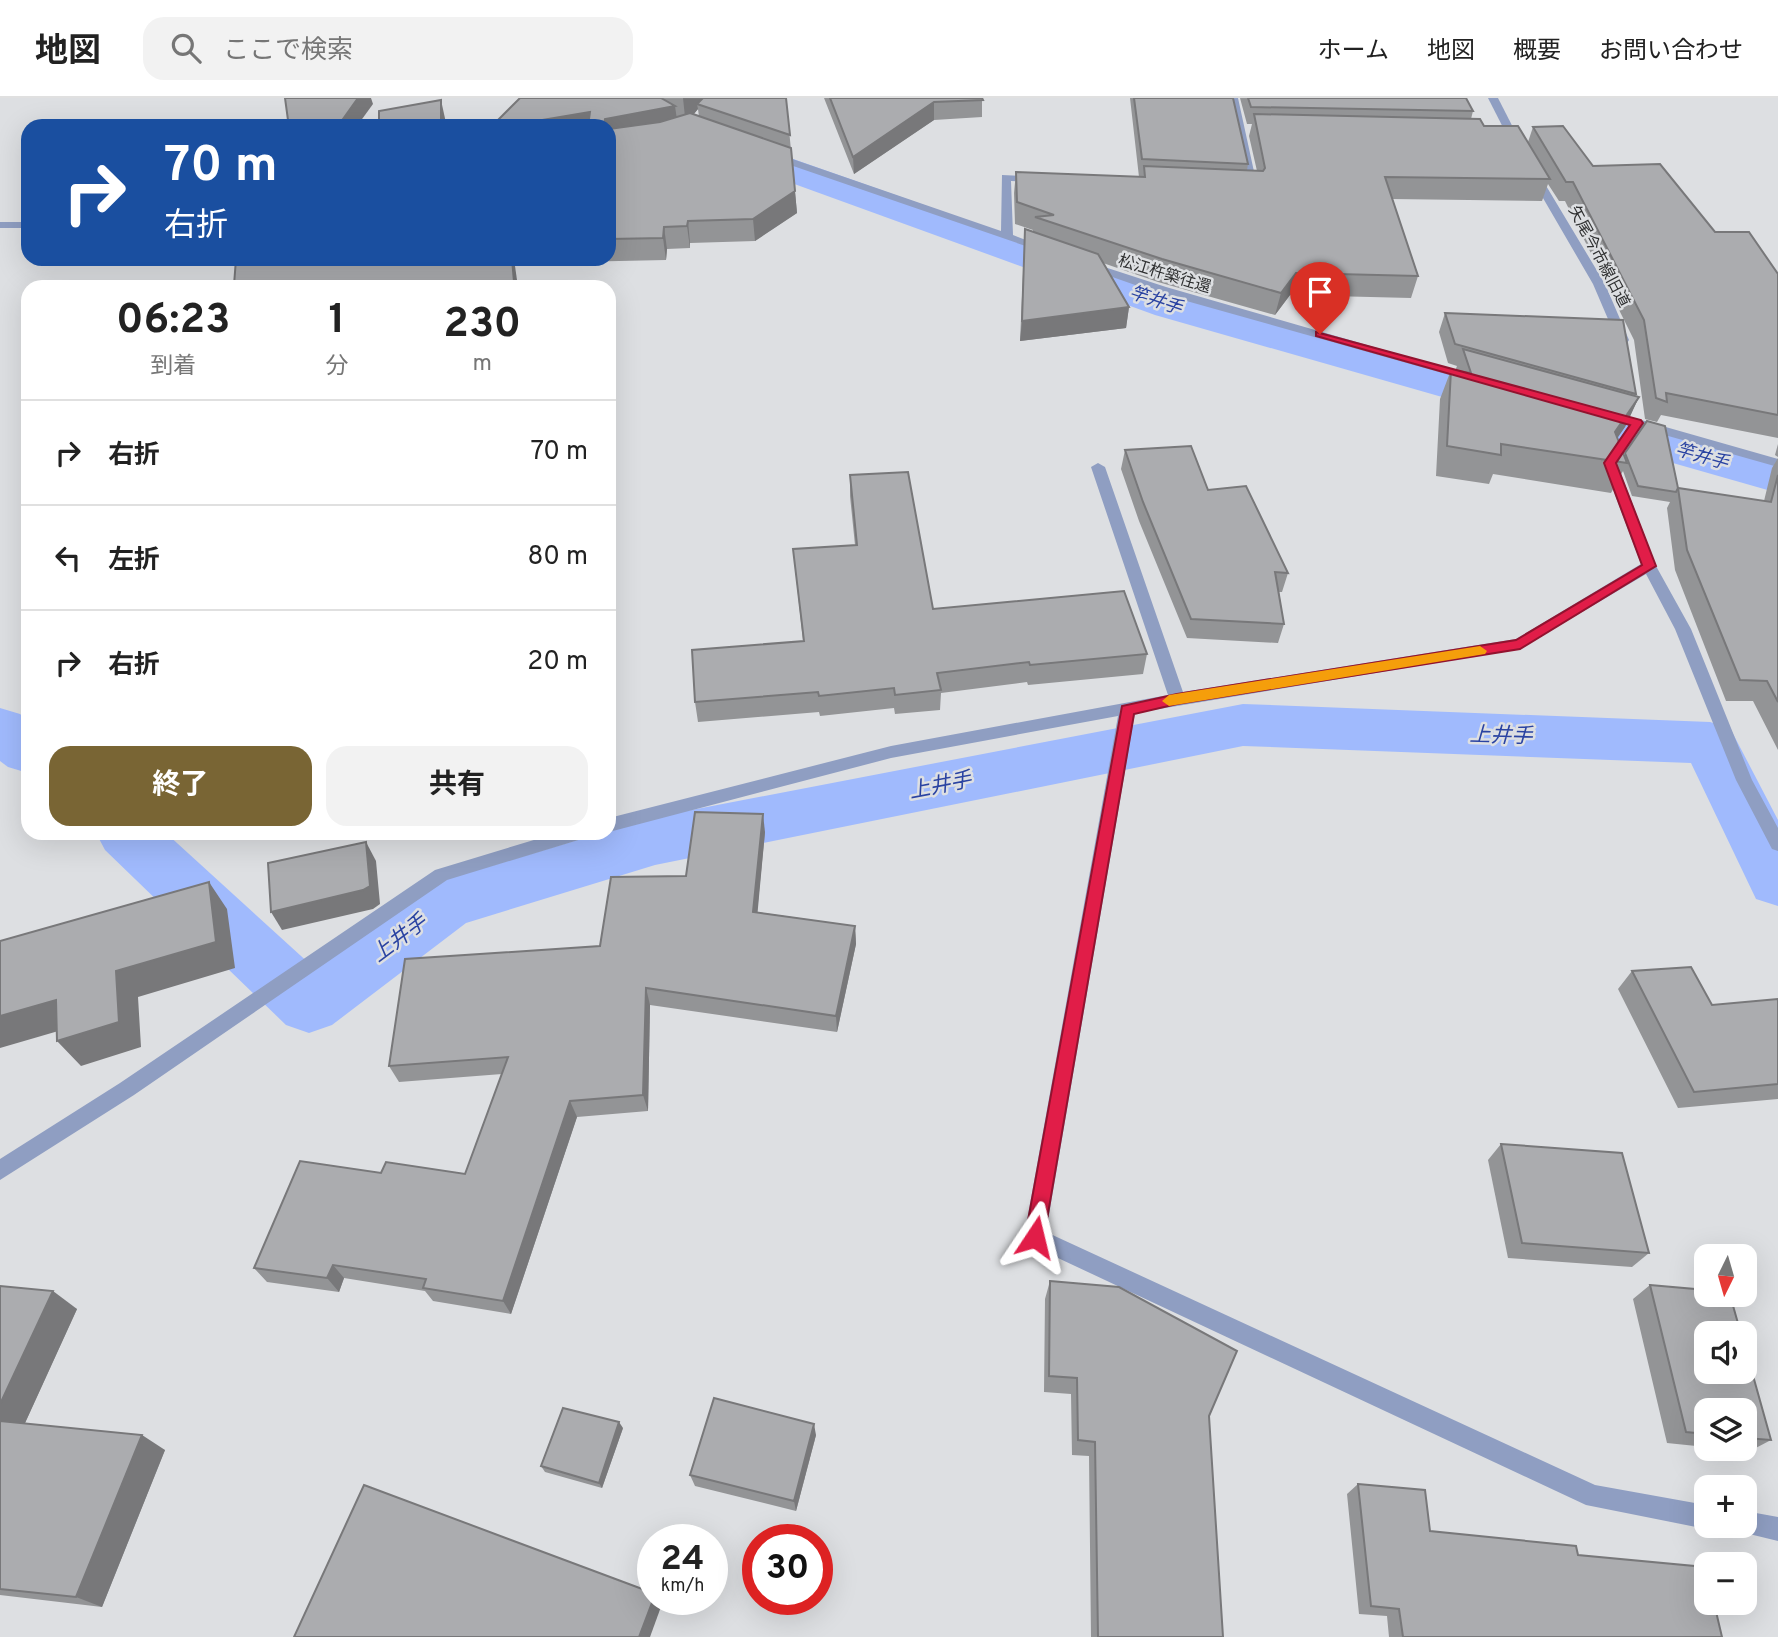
<!DOCTYPE html>
<html lang="ja">
<head>
<meta charset="utf-8">
<style>
  body { margin:0; font-family:Overpass,"Noto Sans JP",sans-serif; background:#f2f2f2; color:#222; height:100vh; display:flex; flex-direction:column; font-size:26px; white-space:nowrap }
  * { box-sizing:border-box; margin:0 }
  p { font-size:23px; color:#767676 }
  .icon { flex:none; width:38px; height:38px; fill:none; stroke:currentColor; stroke-width:2; stroke-linecap:round; stroke-linejoin:round }
  .map { position:relative; flex:1; overflow:hidden }
  .side { position:absolute; left:21px; top:182px; width:595px; height:560px; display:flex; flex-direction:column; background:#fff; border-radius:21px; box-shadow:0 7px 28px #0002 }
  .side>* { flex:none }
  .banner { position:absolute; left:21px; top:21px; width:595px; height:147px; border-radius:21px; box-shadow:0 7px 28px #0002; background:#1a4fa0; color:#fff; overflow:hidden }
  .needle { width:46px; rotate:185deg }
  .controls { position:absolute; left:1694px; top:1146px; display:grid; gap:14px }
  .controls a { display:grid; place-items:center; width:63px; height:63px; border-radius:14px; background:#fff; box-shadow:0 7px 28px #0002; font-size:35px }
  .speed { position:absolute; left:637px; top:1426px; display:flex; gap:14px; font-size:35px; font-weight:700; text-align:center }
  .speed>* { display:grid; place-content:center; width:91px; height:91px; border-radius:50%; background:#fff; box-shadow:0 7px 28px #0002; line-height:1 }
  .speed small { font-size:18px; font-weight:400 }
  .speed .limit { border:10px solid #d22; background:#fff; color:#111 }
  .pin { position:absolute; display:grid; place-items:center; width:60px; height:60px; color:#fff; margin:-72px -30px; border-radius:50% 50% 50% 0; rotate:-45deg; box-shadow:0 0 7px #0007 }
  .pin .icon { rotate:45deg }
  .me { position:absolute; width:77px; margin:-38px; rotate:10deg; stroke-linejoin:round; filter:drop-shadow(0 0 5px #0008) }
  .turn { display:flex; align-items:center; gap:24px; height:147px; padding:0 28px; font-size:32px }
  .turn .icon { width:91px; height:91px; stroke-width:2.5 }
  .turn b { display:block; font-size:49px; line-height:60px }
  .eta { display:flex; justify-content:space-evenly; align-items:center; height:119px; text-align:center }
  .eta b { font-size:42px; font-weight:700; line-height:49px }
  .action { display:flex; gap:14px; margin-top:auto; padding:14px 28px }
  .action a { flex:1; height:80px; border-radius:21px; background:#796534; color:#fff; font-size:28px; font-weight:700; line-height:80px; text-align:center }
  .action a+a { background:#f2f2f2; color:#222 }
  ul { padding:0; list-style:none }
  li { display:flex; align-items:center; gap:21px; height:105px; padding:0 28px; border-top:2px solid #e0e0e0 }
  li div { flex:1 }
  li b { display:block; font-size:26px }
  li em { font-style:normal }
  header { display:flex; align-items:center; gap:42px; box-sizing:border-box; height:98px; padding:0 35px; background:#fff; border-bottom:2px solid #e0e0e0 }
  header strong { font-size:33px }
  nav { display:flex; gap:38px; margin-inline-start:auto; font-size:24px }
  .search { width:490px; height:63px; background:#f2f2f2; display:flex; align-items:center; gap:18px; box-sizing:border-box; padding:0 24px; border-radius:21px; color:#767676; font-size:26px }
  .map>svg:first-child { display:block }
  .lines { fill:none; stroke-linecap:round; stroke-linejoin:round }
  .canal { fill:#a0bafd; fill-rule:evenodd }
  .minor { fill:#8f9ec2; fill-rule:evenodd }
  .wall { fill:#939496; fill-rule:evenodd }
  .shaded-wall { fill:#78787a }
  .building { fill:#abacaf; stroke:#78787a; stroke-width:2 }
  .route { fill:#e11d48; stroke:#92132f; stroke-width:2 }
  .slow { fill:#f59e0b }
  .labels { text-anchor:middle; stroke-width:5; stroke-linejoin:round; paint-order:stroke }
  .far-street-label { font-size:16px; fill:#2f3031; stroke:#dddfe2 }
  .far-water-label { font-size:18px; font-style:italic; fill:#2a43a2; stroke:#dddfe2 }
  .water-label { font-size:21px; font-style:italic; fill:#2a43a2; stroke:#dddfe2 }
</style>
</head>
<body>
<header>
<strong>地図</strong>
<div class="search"><svg class="icon" aria-label="search" viewBox="0 0 24 24"><circle cx="10" cy="10" r="6"/><path d="M15 15l6 6"/></svg>ここで検索</div>
<nav><a>ホーム</a><a>地図</a><a>概要</a><a>お問い合わせ</a></nav>
</header>
<div class="map">
<svg width="1778" height="1539" viewBox="0 0 1778 1539">
  <rect width="100%" height="100%" fill="#dddfe2"/>
  <g class="lines">
    <g class="canal">
      <path d="M714,33L1185,199L1778,365V395L1155,217L701,52L696,44L701,36Z"/>
      <path d="M1243,606L1710,624L1730,630L1778,722V808L1756,801L1691,665L1243,648L655,767L466,825L332,927L309,935L286,927L105,752L96,735H166L312,868L423,788L655,719Z"/>
      <path d="M0,610L20,616L28,623V675L8,669L0,663Z"/>
    </g>
    <g class="minor">
      <path d="M1228,0H1238L1258,92L1250,93L1245,90L1248,87Z"/>
      <path d="M1488,0H1498L1523,49L1522,51L1513,49Z"/>
      <path d="M767,55H775L1001,133L1002,77L1041,79L1042,81L1037,84L1011,83L1013,137L1052,152L1046,155L767,59Z"/>
      <path d="M1530,74L1539,76L1605,186L1629,242L1627,245H1619L1617,242L1593,186L1529,76Z"/>
      <rect x="0" y="124" width="28" height="6"/>
      <path d="M1081,164H1089L1166,189L1478,279L1472,283L1467,282L1158,195L1081,168Z"/>
      <path d="M1606,312L1778,361V369L1640,330L1617,365L1656,468L1691,531L1752,682L1778,730V753L1772,751L1736,682L1675,531L1646,476L1520,551L1135,615L1046,1134L1595,1387L1706,1407V1428H1713L1706,1431L1586,1407L1028,1146L1024,1139L1118,618L891,660L609,734V720L891,648L1168,597L1091,369L1098,365L1105,369L1183,594L1516,541L1641,466L1603,365L1629,327L1601,319V313Z"/>
      <path d="M557,735H588L585,740L447,782L134,997L0,1082V1061L120,985L435,772Z"/>
      <path d="M1745,1413L1778,1419V1443L1737,1433L1734,1428H1745Z"/>
    </g>
  </g>
  <g class="wall">
    <path d="M520,0H786L797,115L755,143L690,145V150L667,151L666,162L572,164L571,161H609V28ZM698,11L699,19L693,17Z"/>
    <path d="M824,0H982V19L934,22L854,76Z"/>
    <path d="M1130,0H1233L1248,66L1247,72L1257,73L1249,38L1252,26H1247L1240,0H1466L1473,13L1471,21L1484,28L1528,44L1533,29L1593,68L1715,134L1778,176V340L1661,317L1657,324L1645,321L1634,242L1565,103H1559L1548,86L1542,103L1392,101L1418,178L1411,200L1290,197L1275,217L1158,184L1103,165L1129,209L1126,230L1020,243L1025,131L1033,134V132L1015,126L1014,95L1016,74L1139,79Z"/>
    <path d="M1445,215L1636,296L1635,298L1639,299L1625,329L1617,339L1624,358L1647,323L1678,390L1764,403L1772,370L1778,360V652L1753,603H1726L1675,472L1667,410L1670,404L1632,398L1623,373L1611,395L1493,376L1489,386L1436,378L1440,301L1451,272L1455,273L1457,268L1448,265L1439,234Z"/>
    <path d="M1778,346V359L1775,357Z"/>
    <path d="M1125,352L1208,392L1288,475L1282,494H1279L1284,526L1278,545L1187,540L1139,423L1121,371Z"/>
    <path d="M850,377L933,511L1147,556L1143,576L1028,587L1027,584L941,595L940,612L895,616L894,610L820,618L819,614L698,624L695,604L803,543L793,451L855,447L850,398Z"/>
    <path d="M765,734L757,814L855,828L856,846L837,934L650,907L648,1013L577,1019L511,1216L433,1203L425,1193L344,1180L339,1194L267,1184L254,1170L381,1075L465,1076L502,976L399,984L389,968L600,848L686,778Z"/>
    <path d="M1632,873L1712,907L1778,901V1001L1678,1010L1618,891Z"/>
    <path d="M1501,1046L1649,1155L1632,1169L1508,1160L1488,1062Z"/>
    <path d="M1050,1183L1209,1318L1223,1539H1091L1089,1358L1072,1357L1071,1296L1044,1294L1045,1201Z"/>
    <path d="M1650,1187L1771,1342L1750,1353L1730,1351H1745V1312H1706V1349L1667,1345L1633,1201Z"/>
    <path d="M0,1188L77,1211L25,1325L165,1352L102,1509L0,1497Z"/>
    <path d="M623,1330L602,1390L545,1374L541,1368Z"/>
    <path d="M816,1337L796,1413L695,1388L690,1377Z"/>
    <path d="M1358,1386L1430,1433L1578,1457L1722,1539H1389L1387,1518L1359,1516L1347,1396Z"/>
  </g>
  <g class="shaded-wall">
    <path d="M358,0H371L373,6L357,28H338Z"/>
    <path d="M683,0H709L697,6L698,11L693,17L685,19Z"/>
    <path d="M441,2L446,25V28H441Z"/>
    <path d="M934,4V22L854,76L853,59Z"/>
    <path d="M675,8L678,29L609,42V28H604L605,21Z"/>
    <path d="M590,14L592,28H506Z"/>
    <path d="M795,93L797,115L755,143L753,121Z"/>
    <path d="M688,123L690,145V150L687,128Z"/>
    <path d="M664,129L667,151L666,162L663,140Z"/>
    <path d="M512,161H514L518,189H468Z"/>
    <path d="M1296,175L1290,197L1275,217L1281,195Z"/>
    <path d="M1129,209L1126,230L1020,243L1022,223Z"/>
    <path d="M1639,299L1625,329L1601,364L1615,334Z"/>
    <path d="M763,716L765,734L756,831L753,814Z"/>
    <path d="M366,744L376,763L380,806L373,811L282,832L271,814Z"/>
    <path d="M209,784L227,811L235,870L138,899L141,949L81,968L57,943L116,873Z"/>
    <path d="M855,828L856,846L837,934L836,918Z"/>
    <path d="M646,890L650,907L648,1013L643,997Z"/>
    <path d="M56,902L79,927L0,950V918Z"/>
    <path d="M570,1003L577,1019L511,1216L503,1203Z"/>
    <path d="M333,1167L344,1180L339,1194L327,1180Z"/>
    <path d="M53,1193L77,1211L20,1336L0,1326V1306Z"/>
    <path d="M619,1324L623,1330L602,1390L599,1385Z"/>
    <path d="M814,1326L816,1337L796,1413L794,1403Z"/>
    <path d="M142,1337L165,1352L102,1509L76,1499Z"/>
    <path d="M653,1502H659L662,1506L650,1539H639Z"/>
  </g>
  <g class="building">
    <path d="M285,0H358L338,28H253V27L288,22Z"/>
    <path d="M520,0H661L675,8L605,21L604,28H588L590,14L506,28H492Z"/>
    <path d="M703,0H786L790,37L697,6Z"/>
    <path d="M830,0H982L983,2L934,4L853,59Z"/>
    <path d="M1134,0H1233L1248,66L1142,61Z"/>
    <path d="M1248,0H1466L1473,13L1251,9Z"/>
    <path d="M441,2V28H379V13Z"/>
    <path d="M690,15L791,50L795,93L753,121L688,123L687,128L664,129L663,140L609,141V31L660,24Z"/>
    <path d="M1254,16L1480,21L1484,28H1518L1550,81L1385,79L1418,178L1296,175L1281,195L1162,161L1035,119L1054,117L1017,104L1016,74L1145,79L1144,68L1263,73L1265,70Z"/>
    <path d="M1563,28L1593,68L1660,66L1715,134H1749L1778,176V317L1666,295L1667,304L1656,300L1644,222L1573,84H1566L1533,29Z"/>
    <path d="M1025,131L1098,156L1129,209L1022,223Z"/>
    <path d="M236,161H512L514,184L468,189H217L234,187Z"/>
    <path d="M1445,215L1623,222L1636,296L1455,246Z"/>
    <path d="M1463,251L1639,299L1615,334L1627,365L1501,346V357L1447,348L1451,272L1471,275Z"/>
    <path d="M1647,323L1665,328L1678,390L1676,394L1638,388L1625,355Z"/>
    <path d="M1191,348L1208,392L1246,388L1288,475L1275,474L1284,526L1191,521L1143,404L1125,352Z"/>
    <path d="M908,374L933,511L1124,493L1147,556L1030,567L1029,564L937,575L941,592L895,597L894,590L819,598L818,594L695,604L692,552L804,543L793,451L857,447L850,377Z"/>
    <path d="M1778,377V604L1767,583L1740,582L1687,452L1678,390L1771,404Z"/>
    <path d="M695,714L763,716L753,814L855,828L836,918L646,890L643,997L570,1003L503,1203L423,1190L426,1181L333,1167L327,1180L254,1170L300,1063L381,1075L386,1064L465,1076L508,959L389,968L405,861L600,848L611,779L686,778Z"/>
    <path d="M366,744L370,788L363,792L271,814L268,765Z"/>
    <path d="M209,784L216,844L116,873L119,924L57,943L56,902L0,918V843Z"/>
    <path d="M1691,869L1712,907L1778,901V986L1694,994L1632,873Z"/>
    <path d="M1501,1046L1622,1055L1649,1155L1522,1145Z"/>
    <path d="M1050,1183L1119,1189L1237,1253L1209,1318L1223,1539H1098L1095,1344L1078,1342L1077,1280L1049,1278Z"/>
    <path d="M1650,1187L1706,1192V1197H1730L1741,1236H1706V1274H1745V1249L1771,1342L1745,1340V1312H1706V1336L1686,1334Z"/>
    <path d="M0,1188L53,1193L0,1306Z"/>
    <path d="M714,1300L814,1326L794,1403L690,1377Z"/>
    <path d="M563,1310L619,1324L599,1385L541,1368Z"/>
    <path d="M0,1323L142,1337L76,1499L0,1491Z"/>
    <path d="M1358,1386L1425,1392L1430,1433L1576,1448L1578,1457L1705,1469L1706,1475V1505H1714L1722,1539H1403L1399,1511L1371,1508Z"/>
    <path d="M364,1387L653,1495V1502L639,1539H294Z"/>
  </g>
  <path class="route" d="M1316,234L1641,322L1643,325L1616,365L1656,468L1520,551L1177,606L1134,616L1044,1139L1041,1146L1035,1149L1028,1146L1025,1139L1122,608L1177,596L1516,542L1642,467L1604,365L1630,327L1316,238Z"/>
  <path class="slow" d="M1480,548L1487,553L1485,556L1169,608L1162,603L1169,597Z"/>
  <g class="labels">
    <g class="far-street-label">
      <text transform="translate(1600 158) rotate(62)" y="6">矢尾今市線旧道</text>
      <text transform="translate(1165 175) rotate(17)" y="6">松江杵築往還</text>
    </g>
    <g class="far-water-label">
      <text transform="translate(1156 202) rotate(19)" y="6">竿井手</text>
      <text transform="translate(1702 358) rotate(16)" y="6">竿井手</text>
    </g>
    <g class="water-label">
      <text transform="translate(1501 637) rotate(2)" y="7">上井手</text>
      <text transform="translate(940 687) rotate(-11)" y="7">上井手</text>
      <text transform="translate(399 840) rotate(-37)" y="7">上井手</text>
    </g>
  </g>
</svg>
<div class="controls">
<a><svg class="needle" viewBox="-14 -14 28 28"><path d="M0-13l5 13h-10z" fill="#e53935"/><path d="M0 13l5-13h-10z" fill="#767676"/></svg></a>
<a><svg class="icon" aria-label="sound" viewBox="0 0 24 24"><path d="M4 9h4l5-4v14l-5-4H4zM17 9q2 3 0 6"/></svg></a>
<a><svg class="icon" aria-label="layers" viewBox="0 0 24 24"><path d="M12 4l9 5-9 5-9-5zM3 14l9 5 9-5"/></svg></a>
<a>+</a>
<a>−</a>
</div>
<div class="speed"><div>24<small>km/h</small></div><div class="limit">30</div></div>
<div class="pin" style="left:1320px;top:236px;background:#d93025"><svg class="icon" aria-label="arrive" viewBox="0 0 24 24"><path d="M6 21V4h12l-3 4 3 4H6"/></svg></div>
<svg class="me" style="left:1035px;top:1139px" viewBox="-20 -20 40 40"><path d="M0-17L14 15 0 8-14 15z" fill="#e11d48" stroke="#fff" stroke-width="4"/></svg>
<div class="banner">
<div class="turn"><svg class="icon" aria-label="right" viewBox="0 0 24 24"><path d="M7 20v-9h11M14 6l5 5-5 5"/></svg><div><b>70 m</b>右折</div></div>
</div>
<section class="side">
<div class="eta">
<div><b>06:23</b><p>到着</p></div>
<div><b>1</b><p>分</p></div>
<div><b>230</b><p>m</p></div>
</div>
<ul>
<li><svg class="icon" aria-label="right" viewBox="0 0 24 24"><path d="M7 20v-9h11M14 6l5 5-5 5"/></svg><div><b>右折</b></div><em>70 m</em></li>
<li><svg class="icon" aria-label="left" viewBox="0 0 24 24"><path d="M17 20v-9H6M10 6l-5 5 5 5"/></svg><div><b>左折</b></div><em>80 m</em></li>
<li><svg class="icon" aria-label="right" viewBox="0 0 24 24"><path d="M7 20v-9h11M14 6l5 5-5 5"/></svg><div><b>右折</b></div><em>20 m</em></li>
</ul>
<div class="action"><a>終了</a><a>共有</a></div>
</section>
</div>
</body>
</html>
